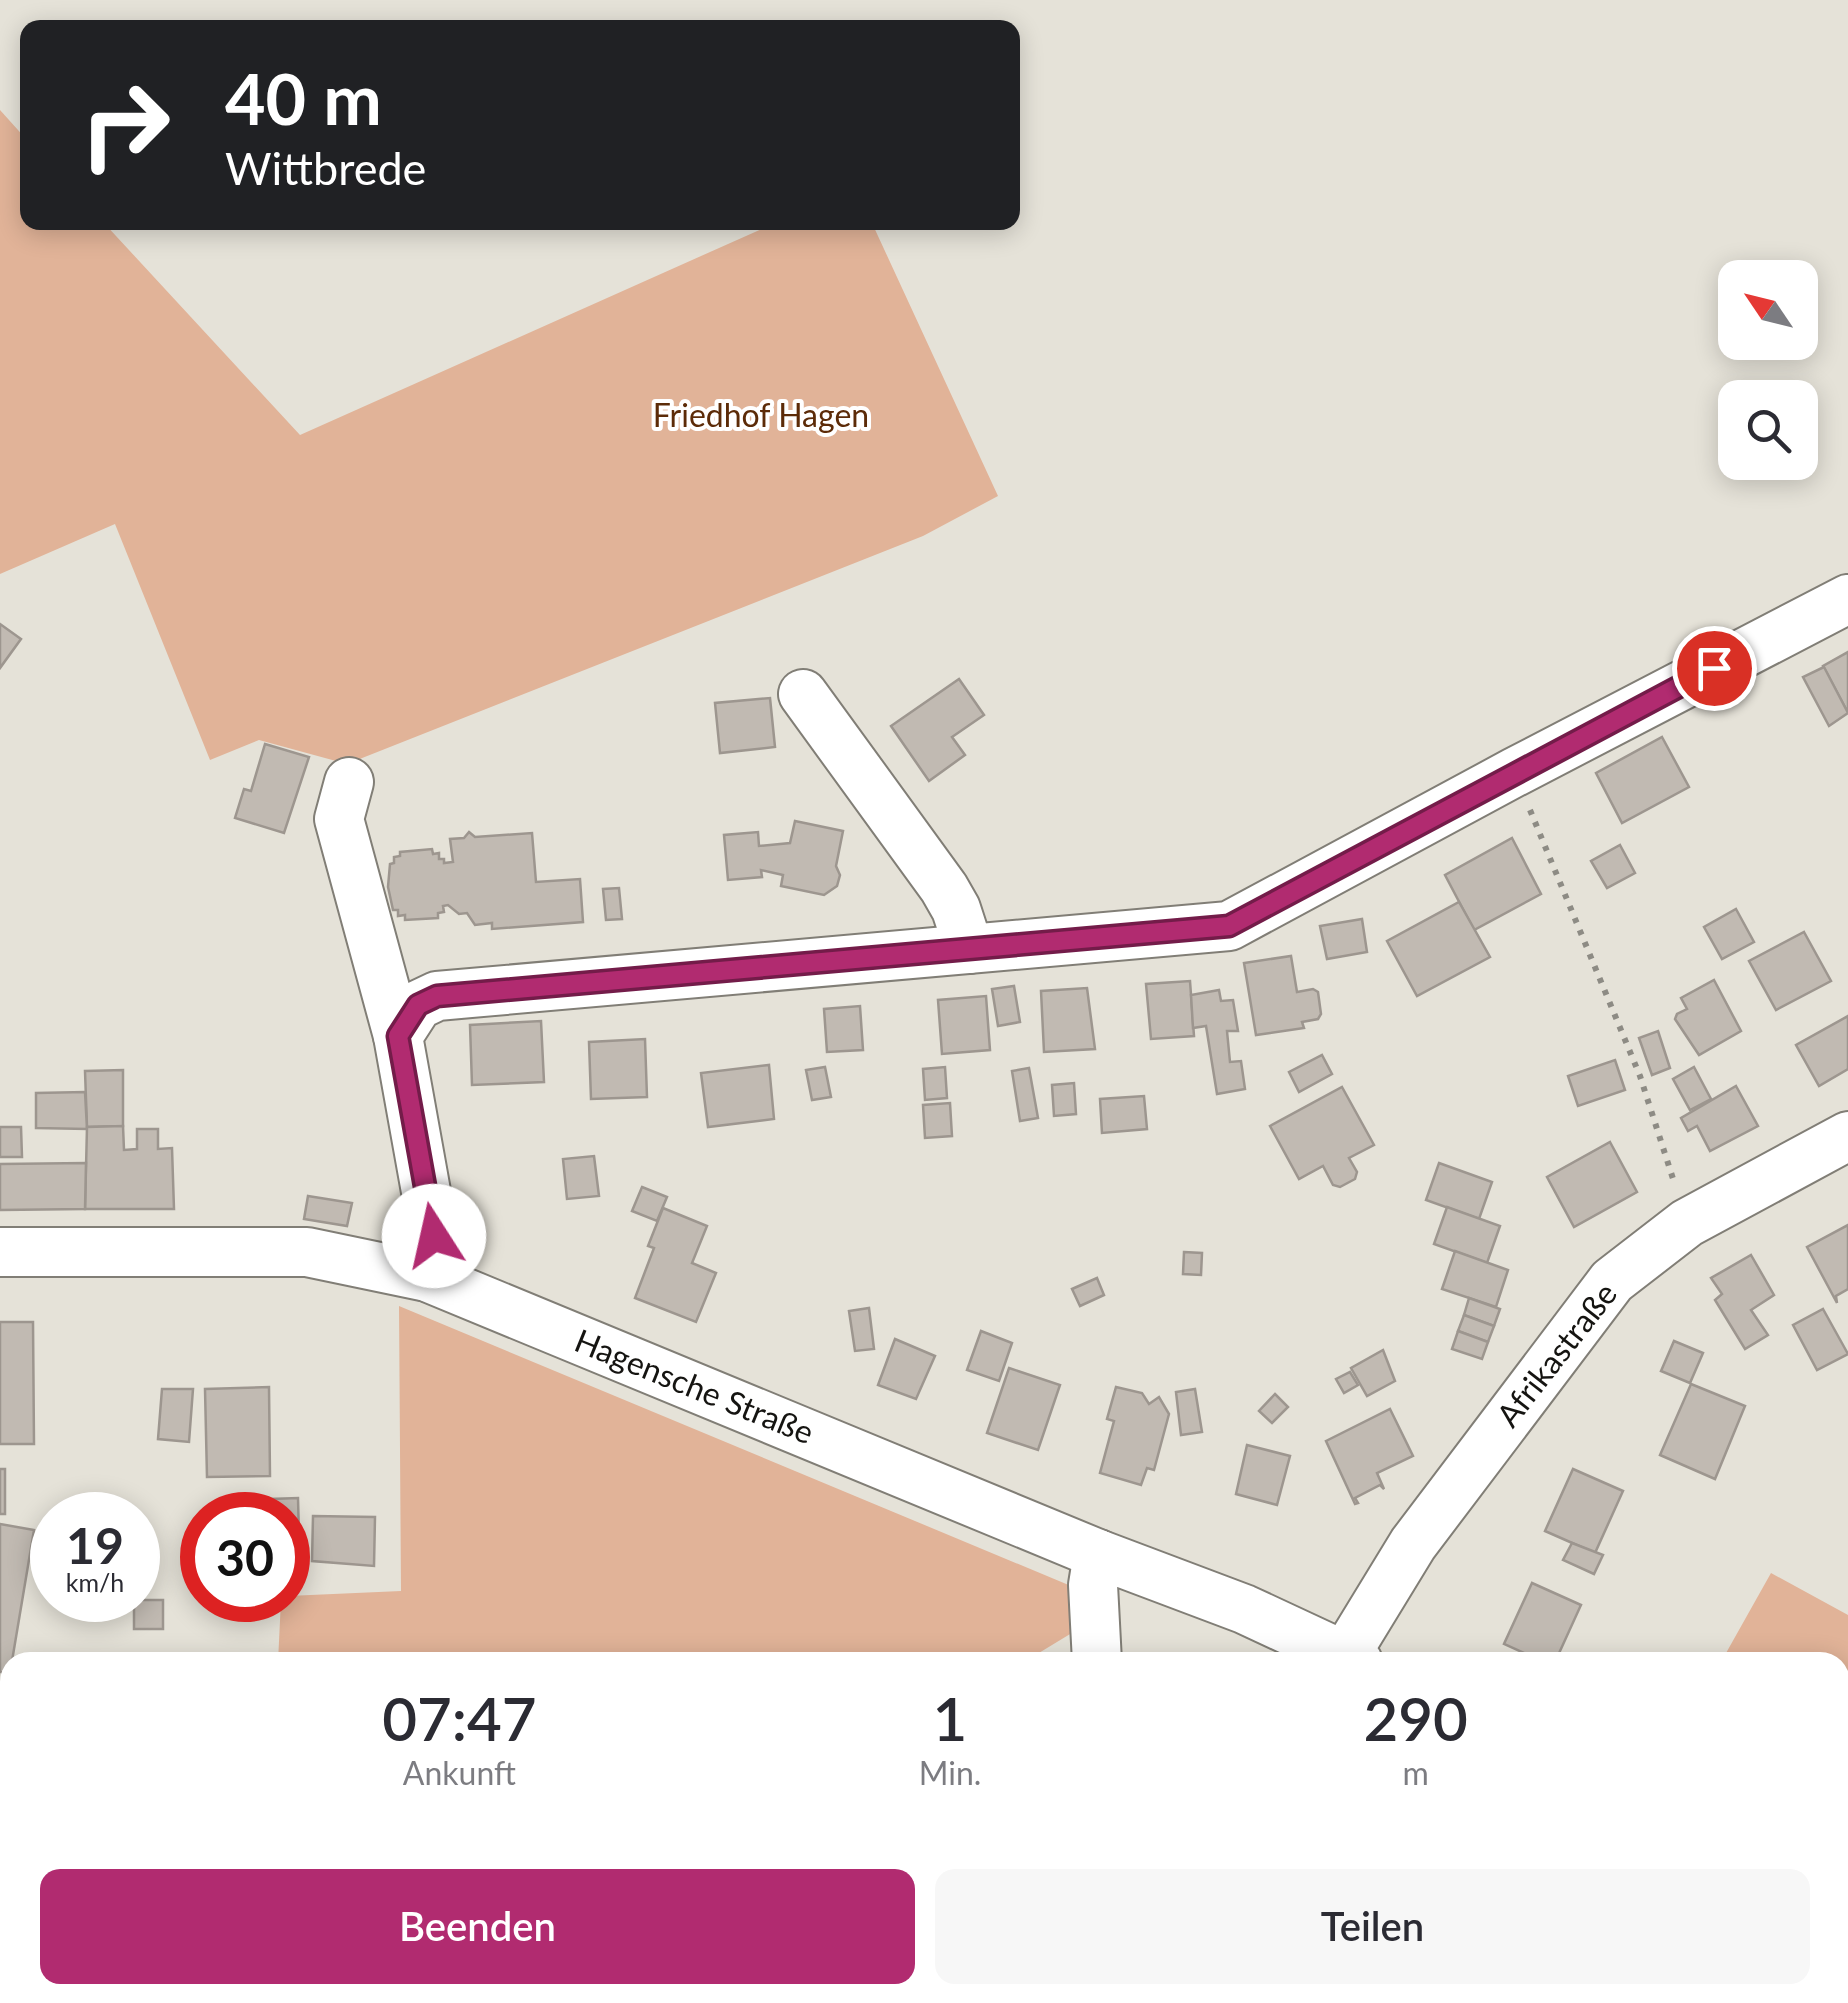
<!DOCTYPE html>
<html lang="de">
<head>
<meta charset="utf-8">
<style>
  body { margin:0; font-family:Lato,sans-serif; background:#f7f7f7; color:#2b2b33; height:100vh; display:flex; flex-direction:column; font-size:38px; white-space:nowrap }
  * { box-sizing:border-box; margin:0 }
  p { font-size:32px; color:#7c7c81 }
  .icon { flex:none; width:55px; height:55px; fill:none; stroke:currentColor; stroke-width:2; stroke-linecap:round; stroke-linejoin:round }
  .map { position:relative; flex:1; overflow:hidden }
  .sheet { position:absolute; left:0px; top:1652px; width:1850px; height:352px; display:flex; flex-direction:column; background:#fff; border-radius:30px 30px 0 0; box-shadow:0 5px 25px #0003 }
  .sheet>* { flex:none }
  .top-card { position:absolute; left:20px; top:20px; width:1000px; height:210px; border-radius:20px; box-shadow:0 5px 25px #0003; background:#202124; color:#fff; overflow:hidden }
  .needle { width:65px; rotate:305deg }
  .controls { position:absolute; left:1718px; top:260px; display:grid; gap:20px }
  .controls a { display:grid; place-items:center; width:100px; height:100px; border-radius:20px; background:#fff; box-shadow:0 5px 25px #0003; font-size:50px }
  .speed { position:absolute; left:30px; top:1492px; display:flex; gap:20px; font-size:50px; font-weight:700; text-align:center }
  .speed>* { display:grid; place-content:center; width:130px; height:130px; border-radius:50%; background:#fff; box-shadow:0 5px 25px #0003; line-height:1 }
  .speed small { font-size:25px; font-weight:400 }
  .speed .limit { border:15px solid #d22; background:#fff; color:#111 }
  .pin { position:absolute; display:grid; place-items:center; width:85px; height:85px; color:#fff; margin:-42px; border:5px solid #fff; border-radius:50%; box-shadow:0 2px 10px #0007 }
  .me { position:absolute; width:110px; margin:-55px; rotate:350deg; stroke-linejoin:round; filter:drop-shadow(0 0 8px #0008) }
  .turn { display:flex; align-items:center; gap:35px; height:210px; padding:0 40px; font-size:45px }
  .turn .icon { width:130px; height:130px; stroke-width:2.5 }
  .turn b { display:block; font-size:70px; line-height:85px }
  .eta { display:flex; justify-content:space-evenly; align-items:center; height:170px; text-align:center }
  .eta b { font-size:60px; font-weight:600; line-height:70px }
  .cta { display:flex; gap:20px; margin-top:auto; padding:20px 40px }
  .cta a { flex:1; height:115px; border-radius:20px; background:#b12b70; color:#fff; font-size:40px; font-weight:600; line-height:115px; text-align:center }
  .cta a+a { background:#f7f7f7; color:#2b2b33 }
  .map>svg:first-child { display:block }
  .green { fill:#e1b398 }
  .building { fill:#c1bab2; stroke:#9d968f; stroke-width:2.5 }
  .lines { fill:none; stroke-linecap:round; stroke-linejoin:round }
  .minor-casing { stroke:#817e76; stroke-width:52 }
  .path { stroke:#8d8b84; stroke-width:6; stroke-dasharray:5 8; stroke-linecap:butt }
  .minor { stroke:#fff; stroke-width:48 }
  .route-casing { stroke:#731c49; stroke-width:25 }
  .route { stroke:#b12b70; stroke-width:18 }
  .labels { text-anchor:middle; stroke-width:8; stroke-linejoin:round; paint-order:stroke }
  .park-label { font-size:32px; fill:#5c2b08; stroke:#fff }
  .street-label { font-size:32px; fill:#151411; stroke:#fff }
</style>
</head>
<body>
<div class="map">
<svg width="1848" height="2003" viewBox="0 0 1848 2003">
  <rect width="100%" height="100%" fill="#e5e2d8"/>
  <g class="green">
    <path d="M0,110L27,140L28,222L104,223L300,435L775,223H872L998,496L923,536L347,764L259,740L210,760L115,524L0,574Z"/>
    <path d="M399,1306L1071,1586L1085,1625L1024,1662H278L281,1600H288V1596L401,1591Z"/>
    <path d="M1771,1573L1848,1615V1888L1840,1894V1662H1721Z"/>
    <path d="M19,1995H479L466,2003H19Z"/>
    <path d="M1224,1995H1801L1799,2003H1221Z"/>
  </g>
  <g class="building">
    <path d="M0,624L21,639L0,668Z"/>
    <path d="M1848,652V713L1823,666Z"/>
    <path d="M1824,667L1848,713L1829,726L1803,677Z"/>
    <path d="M959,679L984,715L952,737L965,755L929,781L891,726Z"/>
    <path d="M770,698L775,747L720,753L715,703Z"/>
    <path d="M1662,737L1689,787L1622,823L1596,773Z"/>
    <path d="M265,744L309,757L284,833L235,818L244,789L251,791Z"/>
    <path d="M795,821L843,831L836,866L840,875L837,886L824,895L781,886L783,875L761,870L762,877L728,880L724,835L758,832L759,846L790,843Z"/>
    <path d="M469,832L475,837L532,833L536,882L580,879L583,922L492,929V923L475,925L467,913L459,914L448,905L443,906L444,912L438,913V918L405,920V915L398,916V910H393L388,887L390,864L394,863V857L400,856V852L432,849L433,854L439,853V859H444V863L453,862L450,839L464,838Z"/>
    <path d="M1512,838L1541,894L1474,930L1445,875Z"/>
    <path d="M1620,845L1635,873L1607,888L1591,861Z"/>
    <path d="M619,888L622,919L606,920L603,889Z"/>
    <path d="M1459,902L1490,957L1417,996L1387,941Z"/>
    <path d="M1736,909L1754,942L1722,959L1704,927Z"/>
    <path d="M1362,919L1367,952L1327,959L1320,926Z"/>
    <path d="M1804,932L1831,981L1776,1010L1749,961Z"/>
    <path d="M1291,956L1297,992L1313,989L1318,992L1321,1014L1318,1019L1302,1022L1304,1028L1256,1035L1244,963Z"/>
    <path d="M1714,980L1741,1031L1699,1055L1675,1019L1677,1014L1687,1009L1681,998Z"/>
    <path d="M1190,981L1194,1036L1151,1039L1146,984Z"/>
    <path d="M1014,986L1020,1022L998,1026L992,989Z"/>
    <path d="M1087,988L1095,1049L1044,1052L1041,991Z"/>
    <path d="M1219,990L1221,1001L1233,1000L1238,1031H1227L1230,1062L1241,1061L1245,1089L1217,1094L1206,1026L1193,1028L1191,995Z"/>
    <path d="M986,996L990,1050L942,1054L938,1000Z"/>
    <path d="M860,1006L863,1050L827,1052L824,1009Z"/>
    <path d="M1848,1016V1069L1819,1086L1796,1045Z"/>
    <path d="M541,1021L544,1082L472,1085L470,1025Z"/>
    <path d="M1658,1031L1670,1068L1652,1075L1639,1038Z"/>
    <path d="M645,1039L647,1097L591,1099L589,1042Z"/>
    <path d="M1322,1055L1332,1074L1299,1092L1289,1072Z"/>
    <path d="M1615,1060L1625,1090L1578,1106L1568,1076Z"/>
    <path d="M769,1065L774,1119L708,1127L701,1073Z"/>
    <path d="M825,1067L831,1097L812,1100L806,1070Z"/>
    <path d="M945,1067L947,1098L925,1100L923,1069Z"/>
    <path d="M1694,1067L1711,1099L1690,1110L1673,1079Z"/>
    <path d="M1029,1068L1038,1118L1020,1121L1012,1071Z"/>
    <path d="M123,1070V1126L87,1127L85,1071Z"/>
    <path d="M1074,1083L1076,1114L1054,1116L1052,1085Z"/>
    <path d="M1736,1086L1758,1126L1710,1151L1697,1126L1688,1131L1681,1118Z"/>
    <path d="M1342,1087L1374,1145L1349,1158L1357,1172L1355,1179L1340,1187L1333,1185L1323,1166L1299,1179L1270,1126Z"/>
    <path d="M85,1092L87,1129L36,1128V1093Z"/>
    <path d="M1144,1096L1147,1129L1102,1133L1100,1099Z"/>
    <path d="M950,1103L952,1136L925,1138L923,1105Z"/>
    <path d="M123,1126L124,1150L137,1149V1129H158V1149L172,1148L174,1209H85L87,1127Z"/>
    <path d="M0,1127H21L22,1157H0Z"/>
    <path d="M1610,1142L1637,1192L1574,1227L1547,1177Z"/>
    <path d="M594,1156L599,1196L567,1199L563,1159Z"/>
    <path d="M86,1163L85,1209L0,1210V1164Z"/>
    <path d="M1439,1163L1492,1182L1479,1219L1426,1200Z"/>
    <path d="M642,1187L667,1197L657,1221L632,1211Z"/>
    <path d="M308,1196L352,1203L347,1226L304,1219Z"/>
    <path d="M1447,1207L1500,1226L1487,1263L1434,1244Z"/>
    <path d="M663,1208L707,1226L692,1263L716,1273L696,1322L635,1298L654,1248L648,1246Z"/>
    <path d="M1848,1225V1289L1836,1296L1837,1303L1807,1247Z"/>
    <path d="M1455,1251L1508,1270L1496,1307L1442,1289Z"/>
    <path d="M1184,1252L1202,1253L1201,1275L1183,1274Z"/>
    <path d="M1751,1255L1774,1295L1751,1310L1768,1335L1745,1349L1715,1300L1722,1294L1711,1278Z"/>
    <path d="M1097,1278L1104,1295L1080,1306L1072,1289Z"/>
    <path d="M1469,1298L1500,1309L1494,1326L1464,1315Z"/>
    <path d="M869,1308L874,1349L855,1351L849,1311Z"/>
    <path d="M1823,1309L1848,1354L1817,1370L1793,1325Z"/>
    <path d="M1464,1315L1494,1326L1488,1342L1458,1331Z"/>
    <path d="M0,1322H33L34,1444H0Z"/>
    <path d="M981,1331L1012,1343L999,1381L967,1370Z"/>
    <path d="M1458,1331L1488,1342L1482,1359L1452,1349Z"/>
    <path d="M895,1339L935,1356L916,1399L878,1385Z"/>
    <path d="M1674,1341L1703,1353L1690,1383L1661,1371Z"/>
    <path d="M1383,1350L1395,1381L1367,1396L1351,1368Z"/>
    <path d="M1009,1368L1060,1385L1038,1450L987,1433Z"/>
    <path d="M1350,1372L1358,1385L1344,1393L1336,1379Z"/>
    <path d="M1691,1384L1745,1406L1715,1479L1660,1455Z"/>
    <path d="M269,1387L270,1476L207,1477L205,1389Z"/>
    <path d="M1116,1387L1142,1393L1149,1404L1159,1397L1169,1414L1154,1470L1147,1468L1141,1485L1100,1473L1114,1421L1107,1419Z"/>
    <path d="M162,1389H193L189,1442L158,1439Z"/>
    <path d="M1195,1389L1202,1432L1181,1435L1176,1392Z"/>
    <path d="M1275,1394L1288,1407L1272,1423L1259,1411Z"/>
    <path d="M1390,1409L1413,1456L1377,1473L1384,1489L1380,1485L1355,1498L1358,1503L1355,1504L1326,1441Z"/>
    <path d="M1247,1445L1290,1456L1277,1505L1236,1494Z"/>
    <rect x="0" y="1469" width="5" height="45"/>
    <path d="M1573,1469L1623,1491L1595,1553L1545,1531Z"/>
    <path d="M298,1498L299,1536H288V1515H270V1499Z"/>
    <path d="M313,1516L375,1517L374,1566L312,1561Z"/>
    <path d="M0,1524L34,1530L10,1673L0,1672Z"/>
    <path d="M1572,1543L1603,1555L1594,1574L1563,1560Z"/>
    <path d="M1532,1583L1581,1605L1555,1662H1544L1504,1644Z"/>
    <rect x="134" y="1600" width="29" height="29"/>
    <path d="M0,1860L5,1863L1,1873L10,1877L0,1903Z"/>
  </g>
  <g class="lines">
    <g class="minor-casing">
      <g id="minor">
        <path d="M803,694L944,888L956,909L969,949"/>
        <path d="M349,782L339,819L398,1036"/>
        <path d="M0,1252H307L427,1277L1098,1554L1244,1609L1358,1662"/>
        <path d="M427,1277L434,1236L398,1036L418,1005L437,996L1229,926L1515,772L1848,599"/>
        <path d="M1344,1657L1413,1544L1612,1281L1687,1223L1848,1136"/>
        <path d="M1097,1662L1093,1585L1098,1554"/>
        <path d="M1840,1857L1848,1860"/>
        <path d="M0,1927L10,1936"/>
        <path d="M28,1995V2003"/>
        <path d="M1112,2003L1118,1995"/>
      </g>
    </g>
    <path class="path" d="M1530,810L1640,1076L1675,1185"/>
    <use href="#minor" class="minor"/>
  </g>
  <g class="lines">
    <g class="route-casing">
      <path id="route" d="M434,1236L398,1036L418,1005L437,996L1229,926L1714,668"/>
    </g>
    <use href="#route" class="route"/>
  </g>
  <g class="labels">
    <g class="park-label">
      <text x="761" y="427">Friedhof Hagen</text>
    </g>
    <g class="street-label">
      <text transform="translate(1557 1355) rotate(-52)" y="11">Afrikastraße</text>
      <text transform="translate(694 1387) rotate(22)" y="11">Hagensche Straße</text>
    </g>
  </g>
</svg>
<div class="controls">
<a><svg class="needle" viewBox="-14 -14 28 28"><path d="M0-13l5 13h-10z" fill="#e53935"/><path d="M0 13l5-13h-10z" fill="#7c7c81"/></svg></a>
<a><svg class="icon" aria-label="search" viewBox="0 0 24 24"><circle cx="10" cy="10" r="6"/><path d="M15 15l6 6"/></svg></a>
</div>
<div class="speed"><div>19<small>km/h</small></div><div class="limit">30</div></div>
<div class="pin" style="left:1714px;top:668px;background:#d93025"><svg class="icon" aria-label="arrive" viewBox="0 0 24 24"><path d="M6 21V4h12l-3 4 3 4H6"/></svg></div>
<svg class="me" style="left:434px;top:1236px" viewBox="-20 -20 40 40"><circle r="19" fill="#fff"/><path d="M0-13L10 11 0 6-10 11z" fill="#b12b70"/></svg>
<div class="top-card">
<div class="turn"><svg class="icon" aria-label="right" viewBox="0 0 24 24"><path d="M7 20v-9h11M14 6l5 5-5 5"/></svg><div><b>40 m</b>Wittbrede</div></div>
</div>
<section class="sheet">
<div class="eta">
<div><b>07:47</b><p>Ankunft</p></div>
<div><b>1</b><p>Min.</p></div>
<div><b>290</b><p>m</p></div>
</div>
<div class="cta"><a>Beenden</a><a>Teilen</a></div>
</section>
</div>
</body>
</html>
